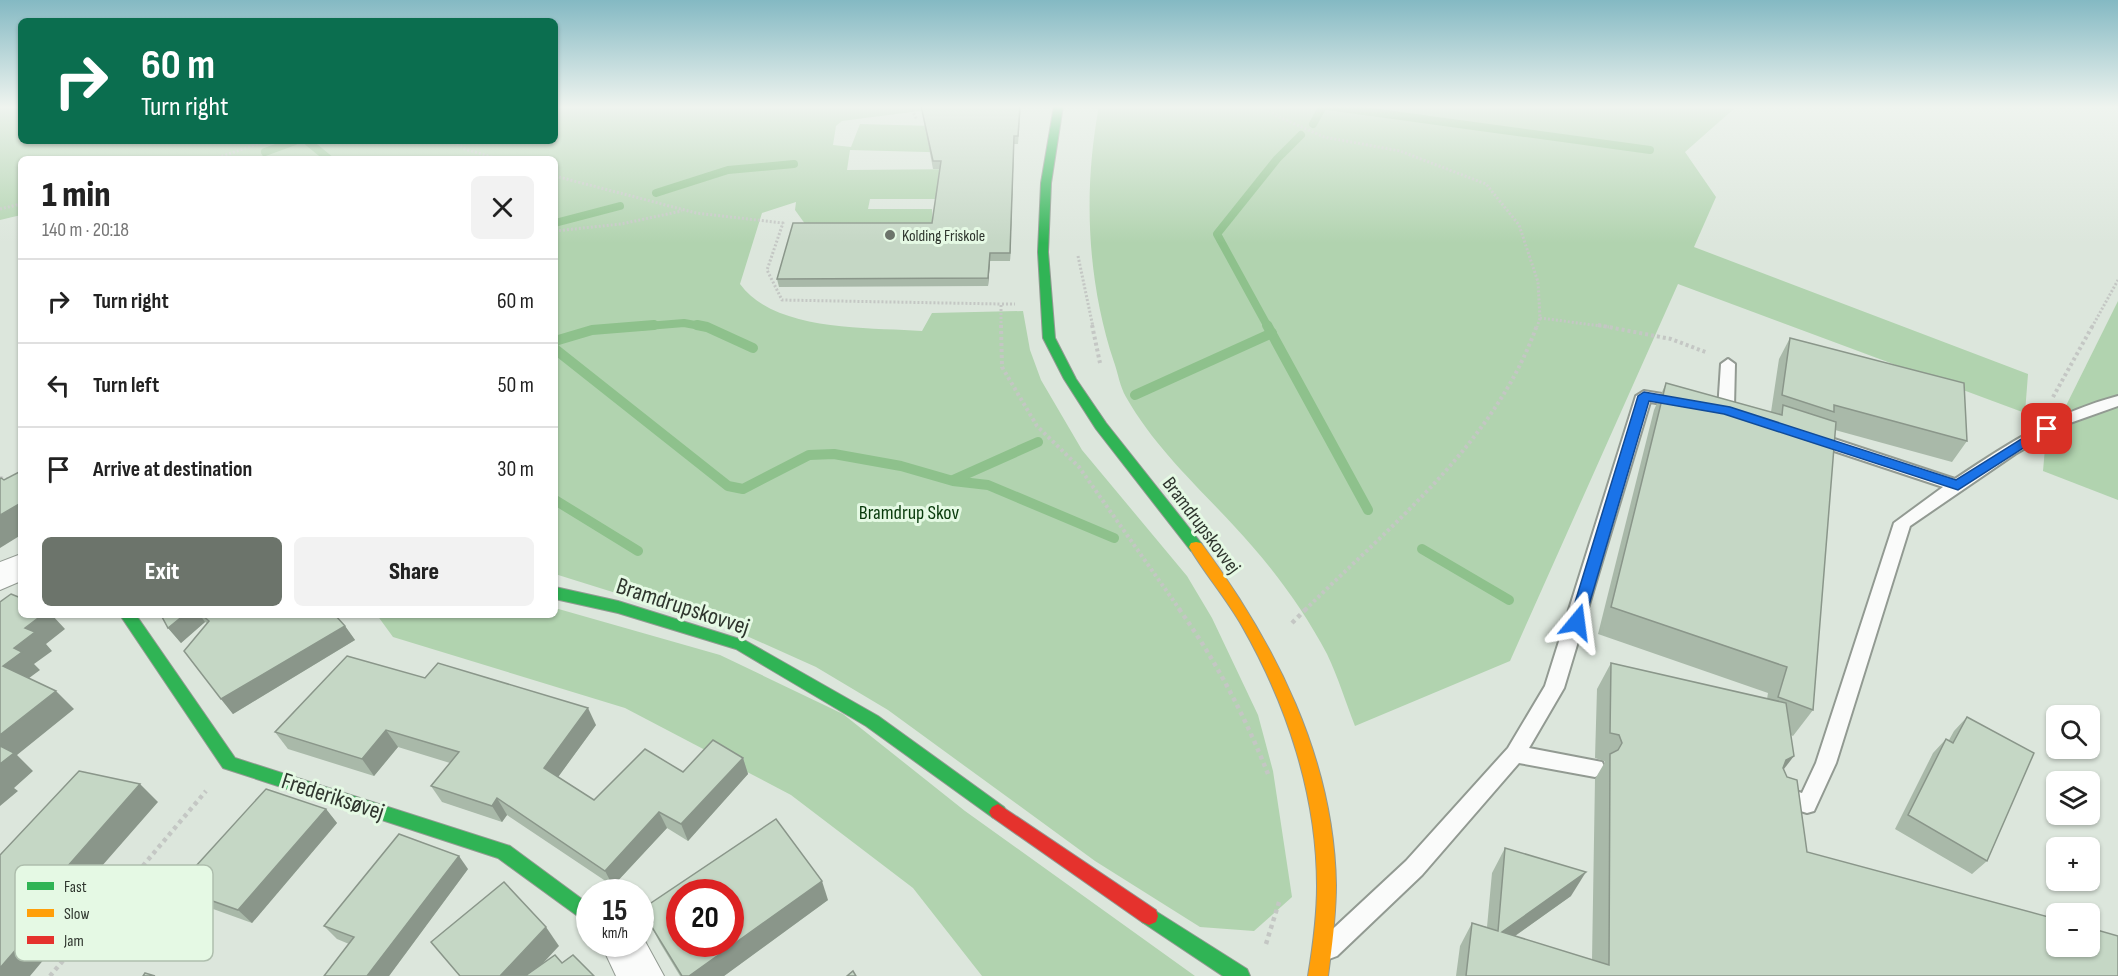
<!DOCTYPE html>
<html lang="en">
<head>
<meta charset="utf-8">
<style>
  body { margin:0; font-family:"Sofia Sans Condensed",sans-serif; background:#f2f2f2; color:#222; height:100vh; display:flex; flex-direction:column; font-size:22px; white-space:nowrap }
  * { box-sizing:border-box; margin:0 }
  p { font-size:20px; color:#767676 }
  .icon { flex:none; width:33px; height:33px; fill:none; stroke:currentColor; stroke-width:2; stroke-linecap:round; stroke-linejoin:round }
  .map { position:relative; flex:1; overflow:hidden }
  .side { position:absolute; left:18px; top:156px; width:540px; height:462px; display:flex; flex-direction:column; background:#fff; border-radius:9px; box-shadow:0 2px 4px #0004 }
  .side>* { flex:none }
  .guide { position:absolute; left:18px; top:18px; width:540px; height:126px; border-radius:9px; box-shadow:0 2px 4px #0004; background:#0b6e4f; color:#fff; overflow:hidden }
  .buttons { position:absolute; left:2046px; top:705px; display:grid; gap:12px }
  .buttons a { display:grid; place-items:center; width:54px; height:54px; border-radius:9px; background:#fff; box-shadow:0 2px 4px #0004; font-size:30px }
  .speed { position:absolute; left:576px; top:879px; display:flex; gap:12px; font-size:30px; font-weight:700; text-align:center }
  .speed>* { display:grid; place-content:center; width:78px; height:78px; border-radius:50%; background:#fff; box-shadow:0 2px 4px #0004; line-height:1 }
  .speed small { font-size:15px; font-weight:400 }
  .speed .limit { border:9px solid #d22; background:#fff; color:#111 }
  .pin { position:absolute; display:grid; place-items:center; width:51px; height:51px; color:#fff; margin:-26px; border-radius:12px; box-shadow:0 3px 9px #0006 }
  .me { position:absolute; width:66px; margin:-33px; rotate:16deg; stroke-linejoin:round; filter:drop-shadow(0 0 4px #0008) }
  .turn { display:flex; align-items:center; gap:21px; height:126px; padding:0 24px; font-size:27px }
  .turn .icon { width:78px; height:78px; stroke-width:2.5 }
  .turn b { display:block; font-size:42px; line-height:51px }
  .round { display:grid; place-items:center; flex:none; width:63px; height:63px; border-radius:9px; background:#f2f2f2 }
  .summary { display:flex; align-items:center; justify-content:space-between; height:102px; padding:0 24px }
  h1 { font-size:36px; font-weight:800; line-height:45px }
  .primary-button { display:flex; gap:12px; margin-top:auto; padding:12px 24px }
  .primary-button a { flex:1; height:69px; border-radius:9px; background:#6c746b; color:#fff; font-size:24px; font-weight:800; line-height:69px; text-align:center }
  .primary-button a+a { background:#f2f2f2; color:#222 }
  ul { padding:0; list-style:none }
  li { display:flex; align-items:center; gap:18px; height:84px; padding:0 24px; border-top:2px solid #e0e0e0 }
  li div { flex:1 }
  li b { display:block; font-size:22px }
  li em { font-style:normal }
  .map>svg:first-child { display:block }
  .green { fill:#b1d3af }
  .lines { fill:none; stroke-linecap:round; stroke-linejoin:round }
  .stream-far1 { stroke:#8ec18c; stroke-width:8 }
  .stream { stroke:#8ec18c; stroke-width:10 }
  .lane-casing { stroke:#929a92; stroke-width:4 }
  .street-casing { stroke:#929a92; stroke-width:2 }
  .fast-casing { stroke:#929a92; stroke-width:2 }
  .slow-casing { stroke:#929a92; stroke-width:2 }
  .jam-casing { stroke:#929a92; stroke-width:2 }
  .path-far2 { stroke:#c4c7c4; stroke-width:3; stroke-dasharray:2 2; stroke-linecap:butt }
  .path-far1 { stroke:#c4c7c4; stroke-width:4; stroke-dasharray:3 3; stroke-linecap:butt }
  .path { stroke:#c4c7c4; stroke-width:4.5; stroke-dasharray:4 4; stroke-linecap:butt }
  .lane { fill:#fafbfa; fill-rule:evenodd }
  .street { fill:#fafbfa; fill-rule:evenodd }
  .fast { fill:#30b455; fill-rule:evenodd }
  .slow { fill:#ff9f0a; fill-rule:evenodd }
  .jam { fill:#e5322d; fill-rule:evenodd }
  .wall { fill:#a9b9a9 }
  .shaded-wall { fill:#8a968a }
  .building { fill:#c5d7c5; stroke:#8a968a; stroke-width:1.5; fill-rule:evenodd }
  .route { fill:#1a73e8; stroke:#114b97; stroke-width:1.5 }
  .poi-dot { fill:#6c746b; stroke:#e5f9e4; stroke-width:2 }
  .labels { text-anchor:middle; stroke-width:6; stroke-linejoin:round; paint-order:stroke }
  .far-poi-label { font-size:16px; fill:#2f362e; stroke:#e5f9e4; text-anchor:start }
  .park-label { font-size:20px; fill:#083a0b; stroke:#e5f9e4 }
  .street-label { font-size:20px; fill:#2f362e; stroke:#e5f9e4 }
  .near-street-label { font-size:24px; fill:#2f362e; stroke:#e5f9e4 }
  .key { fill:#e5f9e4; stroke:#aebead; stroke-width:1.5 }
  .key-label { font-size:16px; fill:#2f362e }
</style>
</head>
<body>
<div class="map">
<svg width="2118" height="976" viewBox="0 0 2118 976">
  <rect width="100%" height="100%" fill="#dce6dc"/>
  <g class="green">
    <path d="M0,106H21V141H555V106H958L842,121L836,126L833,145L851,147L860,124L971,127L965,153L850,150L847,170L970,169L966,199H870L868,209H932L933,231L808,228L795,210L796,202L762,213L740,284C775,332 868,327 922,331L932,313L1023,311L1030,350L1041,380L1082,450L1187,576L1212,618L1258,715L1273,771L1292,897L1254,931L1200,927L1095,861L888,710L816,667L731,629L555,574V159H21V215L0,220Z"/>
    <path d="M1099,106H1737L1685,152L1716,197L1694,247L2028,374L2025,413L1678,284L1510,661L1355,726C1346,703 1338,677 1327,654C1307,616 1280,578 1252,546C1209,496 1159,455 1126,397C1120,387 1118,373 1114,362C1087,281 1083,191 1099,106Z"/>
    <path d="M2118,301V500L2043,471L2045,448Z"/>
    <path d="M555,608L720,655L843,714L965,811L1195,976H982L913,888L791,795L625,708L393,637L377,615H555Z"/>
  </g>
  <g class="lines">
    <g class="stream-far1">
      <path d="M1327,106L1650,150"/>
      <path d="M1313,124L1323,106"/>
      <path d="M307,141L329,159"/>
      <path d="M265,152L295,141"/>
      <path d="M656,193L728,170L794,164"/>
      <path d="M555,223L620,206"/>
      <path d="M635,327L684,323L706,327"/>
      <path d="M1268,327L1217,234L1277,159L1301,135"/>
    </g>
    <g class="stream">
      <path d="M697,325L707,327L753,348"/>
      <path d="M1267,325L1368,510"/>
      <path d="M555,341L592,330L654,325"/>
      <path d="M555,349L728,486L743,489L809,455L834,454L901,466L953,481L988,485L1114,538"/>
      <path d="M1135,395L1272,333"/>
      <path d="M953,480L1038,442"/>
      <path d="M555,500L638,551"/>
      <path d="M1422,549L1509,600"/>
    </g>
    <g class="lane-casing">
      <g id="lane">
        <path d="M1728,359L1735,364L1734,407L1745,414L1737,419L1721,414L1718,410L1721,364Z"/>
        <path d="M1644,391L1680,397L1688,402L1680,407L1650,402L1564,688L1529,748L1602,762L1605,768L1602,774L1595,777L1519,763L1422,875L1337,956L1329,959L1321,956L1317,948L1321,940L1406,861L1508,748L1545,686L1636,396Z"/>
        <path d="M2118,396V406L2067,424L2015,454L1910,526L1836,763L1814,811L1807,813L1772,802L1769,795L1772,788L1779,786L1802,793L1816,763L1894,523L1943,487L1807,442L1805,438L1807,434H1819L1955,479C2007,444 2057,412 2118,396Z"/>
      </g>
    </g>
    <g class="street-casing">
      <g id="street">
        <path d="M21,554V581L0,590V562Z"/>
        <path d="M640,932L664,976H616L601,944H640Z"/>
      </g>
    </g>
    <g class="fast-casing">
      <g id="fast">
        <path d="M1054,106H1063L1051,183L1048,252L1055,338L1076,379L1106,423L1201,543L1203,547L1201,551H1191L1096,429L1064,379L1043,338L1038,252L1041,183Z"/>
        <path d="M555,587L618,601L746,641L878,716L1004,807L1007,812L1004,817L998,820L992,817L866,726L736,649L618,613L555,599Z"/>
        <path d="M120,615H136L235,758L510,846L590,905V925L498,858L223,768Z"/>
        <path d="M1149,907L1247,969L1250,976H1223L1142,922L1140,916L1142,910Z"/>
      </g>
    </g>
    <g class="slow-casing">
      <path id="slow" d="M1196,542L1201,543C1275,643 1334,758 1336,885C1336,916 1332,946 1328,976H1308C1313,946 1317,916 1317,886C1317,795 1287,705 1242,626C1226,598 1205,574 1189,547L1191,543Z"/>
    </g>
    <g class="jam-casing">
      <path id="jam" d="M998,804L1156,910L1158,916L1156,922L1149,925L1142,922L992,817L989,812L992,807Z"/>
    </g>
    <g class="path-far2">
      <path d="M910,106L917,120"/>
      <path d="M1262,106L1279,117L1324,137L1400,151L1486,184L1519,225L1538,282L1540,318L1537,327"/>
      <path d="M555,110L580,106"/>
      <path d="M454,141L465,149L498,159"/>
      <path d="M214,159L266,141"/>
      <path d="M555,176L696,213L783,223L767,270L782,300L1001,304"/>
      <path d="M0,209L21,204"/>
      <path d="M555,231L621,224L682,211"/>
      <path d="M1078,256L1093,327"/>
      <path d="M1540,318L1609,327"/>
      <path d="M1001,327V304H1015"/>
      <path d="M2092,327L2118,280"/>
    </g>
    <g class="path-far1">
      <path d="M1001,325L1002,367L1037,426L1079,467L1180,610"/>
      <path d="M1092,325L1100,363"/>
      <path d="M1598,325L1671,339L1708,353"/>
      <path d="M2053,397L2093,325"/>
      <path d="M0,478L9,480"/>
      <path d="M1305,610C1391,525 1496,442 1537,325"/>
    </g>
    <g class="path">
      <path d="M1179,609C1215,659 1245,716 1268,774"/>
      <path d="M1292,623L1306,609"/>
      <path d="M1266,944L1280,899"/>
      <path d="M50,976L206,791"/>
    </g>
    <use href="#lane" class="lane"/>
    <use href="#street" class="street"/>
    <use href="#fast" class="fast"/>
    <use href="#slow" class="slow"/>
    <use href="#jam" class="jam"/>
  </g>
  <g class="wall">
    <path d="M921,106H1021L1018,144H1014L1010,261H990L988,286L779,287L777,279L932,223L940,169H933Z"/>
    <path d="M1790,338L1967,441L1952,462L1835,430L1813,710L1793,736L1791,735L1783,770L1807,852L2118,976H1456L1460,946L1472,923L1487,927L1492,873L1505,848L1571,896L1515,936L1592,960L1595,779L1605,762L1604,761L1595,758L1597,689L1611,663L1767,699L1768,693L1598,634L1654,410L1666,383L1771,412L1779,359Z"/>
    <path d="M161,615H335L345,626L355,640L233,714L221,699L207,623L205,622L181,643L168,628Z"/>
    <path d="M425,678L596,725L558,777L594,800L683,772L743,758L748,774L688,841L667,828L613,886L507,815L502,822L442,802L431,786L450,763L398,747L374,776L288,749L275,732Z"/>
    <path d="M1967,717L1987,861L1972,874L1895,829L1933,753L1946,739L1949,740L1954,731Z"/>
    <path d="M326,809L337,823L252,923L191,901L176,888Z"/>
    <path d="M468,869L389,976H324L349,944L337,939L324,926Z"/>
    <path d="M828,900L724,976H680L660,943L650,924L653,923L645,907Z"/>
  </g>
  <g class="shaded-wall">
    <path d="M1014,136V144L1010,261V253Z"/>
    <path d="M990,253V261L988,286V278Z"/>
    <path d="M21,503V535L0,548V515Z"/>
    <path d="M42,615H52L65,629L46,644L52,651L34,664L40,670L21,684L3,666L25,628Z"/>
    <path d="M184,615H200L205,622L181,643L168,628Z"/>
    <path d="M345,626L355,640L233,714L221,699Z"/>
    <path d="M56,691L74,709L17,755L33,771L14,788L18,791L0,806V735Z"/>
    <path d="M588,708L596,725L553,784L544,768Z"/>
    <path d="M386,730L398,747L374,776L362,759Z"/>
    <path d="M1794,756L1774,782L1786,760Z"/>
    <path d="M743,758L748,774L688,841L681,824Z"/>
    <path d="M140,784L158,802L80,891L92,902L30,976H0V968L60,875Z"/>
    <path d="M497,798L507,815L502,822L492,806Z"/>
    <path d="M326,809L337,823L252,923L238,910Z"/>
    <path d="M659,812L667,828L613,886L605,871Z"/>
    <path d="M459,856L468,869L389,976H367Z"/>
    <path d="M1586,872L1571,896L1488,955L1502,932Z"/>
    <path d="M822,881L828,900L724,976H689Z"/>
    <path d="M546,927L559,946L531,976H500Z"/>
  </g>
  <g class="building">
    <path d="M921,106H1020L1018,136H1014L1010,253H990L988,278L777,279L793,223H932L941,161H933Z"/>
    <path d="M1790,338L1964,383L1967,441L1834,405V412L1782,395Z"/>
    <path d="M1666,383L1782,415L1783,405L1836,422L1813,710L1778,697L1787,667L1611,607Z"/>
    <path d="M21,471V503L0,515V479L1,478L4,480Z"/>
    <path d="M11,594L21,598V615H42L25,628L35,632L14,648L22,652L3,666L56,691L0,735V602Z"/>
    <path d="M161,615H184L168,628Z"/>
    <path d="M202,615H335L345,626L221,699L184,651L209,621Z"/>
    <path d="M347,656L425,678L438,663L588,708L544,768L594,800L645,749L683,772L713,740L743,758L681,824L659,812L605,871L497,798L492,806L431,786L459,752L386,730L362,759L275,732Z"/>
    <path d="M1611,663L1786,703L1794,756L1786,760L1783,768L1787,777L1797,780L1807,852L2056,919V946H2090V928L2118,936V976H1466L1472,923L1498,931L1505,848L1586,872L1502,932L1609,965L1610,754L1618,750L1622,743L1619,735L1610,733Z"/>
    <path d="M1967,717L2034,753L1987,861L1908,815L1946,739L1953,743Z"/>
    <path d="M0,746L14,753L0,764Z"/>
    <path d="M79,771L140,784L60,875L72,885L0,968V855Z"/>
    <path d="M266,789L326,809L238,910L176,888Z"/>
    <path d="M776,819L822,881L689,976H682L650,924L653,922L645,907ZM680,892H730V944H680Z"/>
    <path d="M399,834L459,856L367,976H324L354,937L324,926Z"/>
    <path d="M504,882L546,927L500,976H460L431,942Z"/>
    <path d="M555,955L562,963L573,955L594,976H525Z"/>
    <path d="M853,971L856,976H847Z"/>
    <path d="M145,973L155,976H143Z"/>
  </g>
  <linearGradient id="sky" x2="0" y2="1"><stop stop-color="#84b9c3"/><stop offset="0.44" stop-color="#eff4ef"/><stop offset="1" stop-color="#eff4ef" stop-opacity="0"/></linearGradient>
  <rect width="2118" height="243" fill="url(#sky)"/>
  <path class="route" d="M1644,392L1730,407L1956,480L2042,426L2047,425L2053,429L1958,490L1724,414L1649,401L1584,622L1577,628L1569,622L1638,396Z"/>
  <circle class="poi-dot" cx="890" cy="235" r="6"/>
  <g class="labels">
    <g class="far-poi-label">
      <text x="902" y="241">Kolding Friskole</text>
    </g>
    <g class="park-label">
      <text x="909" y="519">Bramdrup Skov</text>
    </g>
    <g class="street-label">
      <text transform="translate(1202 525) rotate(53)" y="7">Bramdrupskovvej</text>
    </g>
    <g class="near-street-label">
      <text transform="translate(683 606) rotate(18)" y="8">Bramdrupskovvej</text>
      <text transform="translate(333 796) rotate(18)" y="8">Frederiksøvej</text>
    </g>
  </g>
  <rect x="15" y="865" width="198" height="96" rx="9" class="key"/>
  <rect x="27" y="882" width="27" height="8" fill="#30b455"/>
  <rect x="27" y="909" width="27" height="8" fill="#ff9f0a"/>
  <rect x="27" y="936" width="27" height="8" fill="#e5322d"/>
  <g class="key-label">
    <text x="64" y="892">Fast</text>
    <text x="64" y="919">Slow</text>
    <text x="64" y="946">Jam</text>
  </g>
</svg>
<div class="buttons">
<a><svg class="icon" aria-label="search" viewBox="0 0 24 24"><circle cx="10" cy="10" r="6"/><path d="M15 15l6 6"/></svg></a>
<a><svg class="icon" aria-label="layers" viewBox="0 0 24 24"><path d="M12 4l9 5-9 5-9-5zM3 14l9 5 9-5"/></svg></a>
<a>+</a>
<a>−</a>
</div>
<div class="speed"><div>15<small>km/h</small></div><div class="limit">20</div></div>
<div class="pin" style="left:2047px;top:429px;background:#d93025"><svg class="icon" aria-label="arrive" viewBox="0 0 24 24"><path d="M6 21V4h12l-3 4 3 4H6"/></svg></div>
<svg class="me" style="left:1577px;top:622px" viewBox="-20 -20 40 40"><path d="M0-17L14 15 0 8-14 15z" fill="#1a73e8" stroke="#fff" stroke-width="4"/></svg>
<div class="guide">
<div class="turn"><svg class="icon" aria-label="right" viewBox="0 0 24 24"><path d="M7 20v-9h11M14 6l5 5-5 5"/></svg><div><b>60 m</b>Turn right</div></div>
</div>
<section class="side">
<div class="summary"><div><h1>1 min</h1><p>140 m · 20:18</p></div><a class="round"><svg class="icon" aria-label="close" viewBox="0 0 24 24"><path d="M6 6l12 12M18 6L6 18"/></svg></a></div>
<ul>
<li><svg class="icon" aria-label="right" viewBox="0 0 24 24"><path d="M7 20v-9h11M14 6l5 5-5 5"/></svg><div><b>Turn right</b></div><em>60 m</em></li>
<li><svg class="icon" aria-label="left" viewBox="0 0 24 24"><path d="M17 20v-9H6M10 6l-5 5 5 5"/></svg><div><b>Turn left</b></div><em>50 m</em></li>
<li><svg class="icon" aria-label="arrive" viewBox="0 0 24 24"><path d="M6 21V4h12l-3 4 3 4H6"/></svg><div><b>Arrive at destination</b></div><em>30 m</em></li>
</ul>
<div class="primary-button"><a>Exit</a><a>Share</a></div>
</section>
</div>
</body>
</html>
